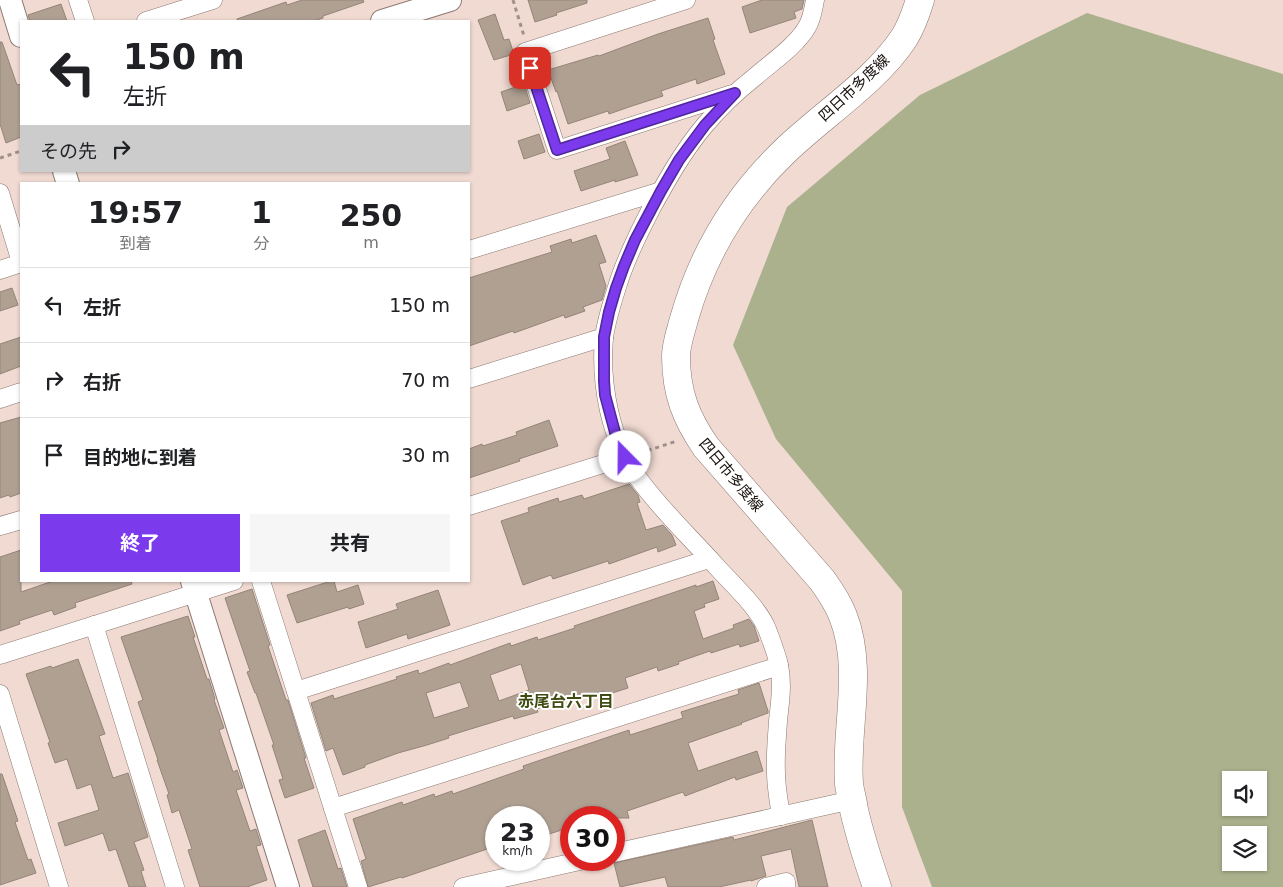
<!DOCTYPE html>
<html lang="ja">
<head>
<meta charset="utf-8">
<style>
  body { margin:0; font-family:"DejaVu Sans","Noto Sans JP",sans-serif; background:#f6f6f6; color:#202124; height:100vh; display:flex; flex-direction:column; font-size:19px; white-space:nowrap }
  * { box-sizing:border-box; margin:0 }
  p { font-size:16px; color:#757577 }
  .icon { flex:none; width:28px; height:28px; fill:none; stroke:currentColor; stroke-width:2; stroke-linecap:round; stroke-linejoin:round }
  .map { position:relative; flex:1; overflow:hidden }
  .side { position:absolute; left:20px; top:182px; width:450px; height:400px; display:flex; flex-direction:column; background:#fff; border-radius:0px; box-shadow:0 1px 4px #0004 }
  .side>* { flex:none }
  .banner { position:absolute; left:20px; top:20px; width:450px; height:152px; border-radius:0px; box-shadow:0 1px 4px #0004; background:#fff; color:#202124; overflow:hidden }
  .buttons { position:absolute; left:1222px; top:771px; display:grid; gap:10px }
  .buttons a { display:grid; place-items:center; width:45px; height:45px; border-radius:0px; background:#fff; box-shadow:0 1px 4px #0004; font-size:25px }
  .speed { position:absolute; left:485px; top:806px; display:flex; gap:10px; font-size:25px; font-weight:700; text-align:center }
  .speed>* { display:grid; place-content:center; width:65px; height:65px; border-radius:50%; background:#fff; box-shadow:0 1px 4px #0004; line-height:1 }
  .speed small { font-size:12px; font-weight:400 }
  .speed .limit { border:8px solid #d22; background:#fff; color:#111 }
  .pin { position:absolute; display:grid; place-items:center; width:42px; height:42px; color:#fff; margin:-21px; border-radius:10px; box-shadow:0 2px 8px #0006 }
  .me { position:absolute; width:55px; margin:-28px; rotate:338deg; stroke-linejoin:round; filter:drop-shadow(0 0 4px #0008) }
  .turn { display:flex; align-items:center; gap:18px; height:105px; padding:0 20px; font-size:22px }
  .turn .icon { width:65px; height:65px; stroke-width:2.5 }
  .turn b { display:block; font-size:35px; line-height:42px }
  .then { display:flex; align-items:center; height:48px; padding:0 20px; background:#0003; gap:10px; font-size:19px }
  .eta { display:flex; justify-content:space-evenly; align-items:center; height:85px; text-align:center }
  .eta b { font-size:30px; font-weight:700; line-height:35px }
  .primary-button { display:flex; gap:10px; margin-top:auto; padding:10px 20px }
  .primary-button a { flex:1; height:58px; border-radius:0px; background:#7c3aed; color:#fff; font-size:20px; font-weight:700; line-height:58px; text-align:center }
  .primary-button a+a { background:#f6f6f6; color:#202124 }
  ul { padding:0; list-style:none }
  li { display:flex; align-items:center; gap:15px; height:75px; padding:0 20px; border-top:1px solid #e0e0e0 }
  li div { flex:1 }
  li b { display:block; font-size:19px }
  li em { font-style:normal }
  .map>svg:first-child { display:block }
  .green { fill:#abb18d; fill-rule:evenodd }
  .building { fill:#afa092; stroke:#948578; fill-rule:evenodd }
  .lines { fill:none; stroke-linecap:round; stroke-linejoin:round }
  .minor-casing { stroke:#8c7972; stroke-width:19 }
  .tertiary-casing { stroke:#8c7972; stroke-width:24 }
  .primary-casing { stroke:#8c7972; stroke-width:29 }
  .path { stroke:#a1908a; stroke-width:3; stroke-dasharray:4 4; stroke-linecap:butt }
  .minor { stroke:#fff; stroke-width:18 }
  .tertiary { stroke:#fff; stroke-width:22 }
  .primary { stroke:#fff; stroke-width:28 }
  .route-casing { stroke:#51269a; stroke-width:12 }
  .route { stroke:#7c3aed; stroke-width:9 }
  .labels { text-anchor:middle; stroke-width:4; stroke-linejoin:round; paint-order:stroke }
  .street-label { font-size:15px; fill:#160f0c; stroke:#fff }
  .neighbourhood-label { font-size:16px; font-weight:bold; fill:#404b12; stroke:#fff }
</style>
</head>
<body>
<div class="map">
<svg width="1283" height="887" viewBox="0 0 1283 887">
  <rect width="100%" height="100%" fill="#f0dad2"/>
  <path class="green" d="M1087,13L1283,74V887H932L902,807V591L776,439L733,345L787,207L920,95ZM1231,780H1259V808H1231ZM1231,835H1259V862H1231Z"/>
  <g class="building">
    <path d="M302,0H363L364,2L323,16V18L314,21H237V19L286,2L287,5Z"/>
    <path d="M528,0H587V3L556,13L557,15L535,22Z"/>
    <path d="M762,0H804L802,9L794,12L796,18L750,33L742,7Z"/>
    <path d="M61,4L67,21H30L28,15Z"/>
    <path d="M495,14L504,40L509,39L514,54L494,60L478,20Z"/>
    <path d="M708,18L715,39L713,40L725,74L697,84L696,79L661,91L663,96L632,106L609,114L608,111L568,124L557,91L556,92L548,70L598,55L599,56L658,34Z"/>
    <path d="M0,42H2L17,85L21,84V137L6,143L0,124Z"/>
    <path d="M524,84L530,103L507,111L501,92Z"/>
    <path d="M539,134L545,152L524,159L518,141Z"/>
    <path d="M625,141L638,175L615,182V180L581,191L574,171L610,159L606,148Z"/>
    <path d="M596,235L606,262L599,264L606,286L602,300L583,307L585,311L565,318L564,315L514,333L513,331L469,346V278L552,252L550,246L571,239L572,243Z"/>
    <path d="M12,288L18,305L0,311V292Z"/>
    <path d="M21,337V366L0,374V344Z"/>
    <path d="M21,417V493L10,497L9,495L0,498V423Z"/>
    <path d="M549,420L558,446L519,459L520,461L469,478V449L482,444L483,446L517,435L516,432Z"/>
    <path d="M629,484L638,495L640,502L637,503L646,530L663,525L672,535L676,545L658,552L657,547L609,564L608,561L553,579L551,575L523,585L501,521L529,512L528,508L558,498L559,502L582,495L584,499Z"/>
    <path d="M21,550V592L53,581H131L132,584L75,603L76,607L54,615L52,610L19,621L20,624L0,631V557Z"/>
    <path d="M331,581H334L337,592L358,585L364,604L349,609L348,607L297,623L287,595Z"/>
    <path d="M713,581L719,599L704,604L705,607L694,611L703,639L734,628L733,625L749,619L754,626L759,641L740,647L739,644L711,653L710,651L678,662L679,664L658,671L657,667L625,678L628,688L606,695L604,691L573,701L572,697L537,709L538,712L514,719L513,716L448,736L449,738L427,745L398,753L365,765V767L343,775L333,748L326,751L311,703L333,695L334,699L397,679L396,677L418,670L419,674L449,663L450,665L510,643L511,646L537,637L538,640L575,628L574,626L696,585V587ZM521,664L529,690L499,701L490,675ZM460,682L469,707L434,718L426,693Z"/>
    <path d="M252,589L270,645L268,646L286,700H288L306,758H304L314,788L285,798L279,780L283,779L272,745H274L256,693H255L247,672L250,671L225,598Z"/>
    <path d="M438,590L450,625L408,639L407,634L366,648L358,622L398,609L396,604Z"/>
    <path d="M188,616L195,637H193L207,679H209L215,699L214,700L224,728L219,730L233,772L237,770L243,788L236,790L250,831L256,829L261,845L256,846L267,880L247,887H200L188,850L192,849L179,810L172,813L167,795L169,794L157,760H158L138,702L143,700L121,637Z"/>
    <path d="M78,659L105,734L99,736L113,778L128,773L148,837L134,842L144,870L141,871L146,887H129L116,849L109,851L103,833L65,846L58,823L99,810L91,784L77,789L67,759L55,763L48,743L50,742L26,674L51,666L52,668Z"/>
    <path d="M759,683L768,711V713L741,723L742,724L688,743L698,771L757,751L763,771L736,780L735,777L685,796L683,792L627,811L629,818H571V827L546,835L545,831L539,833V818H496V846L402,878L401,877L368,887L361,861L366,859L353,819L402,802L403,805L434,794L435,797L452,791L453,794L524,769L523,766L629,730L630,735L683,718L681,712L739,694L738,690Z"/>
    <path d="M0,774H2L18,821L15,822L28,860L31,859L36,873L0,885Z"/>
    <path d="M812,820L828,887H799L791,849L761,856L766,876L751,881V880L719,887H668L665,877L620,887L614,863L733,837L734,840Z"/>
    <path d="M325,830L338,869L341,868L347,887H313L298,840Z"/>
  </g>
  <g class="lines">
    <g class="minor-casing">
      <g id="minor">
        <path d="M78,0L85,21"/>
        <path d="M686,0L525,52L557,150L732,94"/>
        <path d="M146,21L213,0"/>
        <path d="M0,193L21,262"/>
        <path d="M469,250L661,191"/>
        <path d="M0,270L21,263"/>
        <path d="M469,379L604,337"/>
        <path d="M0,399L21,392"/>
        <path d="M469,506L625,457"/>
        <path d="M0,526L21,520"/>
        <path d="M261,581L358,887"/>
        <path d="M94,625L175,887"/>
        <path d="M0,655L234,581"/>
        <path d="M296,691L709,559"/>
        <path d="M0,694L59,887"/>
        <path d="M333,808L779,666"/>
        <path d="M781,816C779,802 776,787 776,773C775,756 777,738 778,721C780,702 783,684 779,665C776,652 771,640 767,629C758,607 732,584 716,566C690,537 661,510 638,478C610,439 600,384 604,338C606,321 612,303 617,287C625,260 638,234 651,209C667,180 683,151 705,125C720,107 737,91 756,76C772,62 796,46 807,27C812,19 813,10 815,0"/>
        <path d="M614,853L852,800"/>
        <path d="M463,887L584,860"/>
        <path d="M766,887L786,882V887"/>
      </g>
    </g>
    <g class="tertiary-casing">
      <g id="tertiary">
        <path d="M10,0L21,36"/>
        <path d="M382,21L450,0"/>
        <path d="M64,171L68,184"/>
        <path d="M192,581L288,887"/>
      </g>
    </g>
    <g class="primary-casing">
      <path id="primary" d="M877,887C868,861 860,836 854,810C853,801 850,792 849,784C845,728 864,670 843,616C838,603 830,591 822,580L706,447C686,418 676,393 676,356C676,344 681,331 684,319C702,256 736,198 784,152C822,115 875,82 904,38C911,27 916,13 920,0"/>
    </g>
    <g class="path">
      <path d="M513,0L524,36"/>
      <path d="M0,158L21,151"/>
      <path d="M640,453L677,441"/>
    </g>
    <use href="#minor" class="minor"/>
    <use href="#tertiary" class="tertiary"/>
    <use href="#primary" class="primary"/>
  </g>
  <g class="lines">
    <g class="route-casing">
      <path id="route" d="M530,68L557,150L735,93L705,125L679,160L661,191L635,240L624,266L616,288L609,312L604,337V381L605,395L616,436L625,457"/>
    </g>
    <use href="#route" class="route"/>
  </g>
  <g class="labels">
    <g class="street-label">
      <text transform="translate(854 88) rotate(-43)" y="5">四日市多度線</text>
      <text transform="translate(731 475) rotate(50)" y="5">四日市多度線</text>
    </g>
    <g class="neighbourhood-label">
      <text x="566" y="707">赤尾台六丁目</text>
    </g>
  </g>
</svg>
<div class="buttons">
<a><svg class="icon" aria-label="sound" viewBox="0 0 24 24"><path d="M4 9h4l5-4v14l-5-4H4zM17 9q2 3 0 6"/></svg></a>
<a><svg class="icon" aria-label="layers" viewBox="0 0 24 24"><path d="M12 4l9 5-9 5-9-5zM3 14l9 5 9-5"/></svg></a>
</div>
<div class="speed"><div>23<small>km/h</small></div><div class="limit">30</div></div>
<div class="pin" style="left:530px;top:68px;background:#d93025"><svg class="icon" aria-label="arrive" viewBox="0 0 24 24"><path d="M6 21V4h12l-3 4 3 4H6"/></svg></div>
<svg class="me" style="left:625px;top:457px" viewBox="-20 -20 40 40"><circle r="19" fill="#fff"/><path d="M0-13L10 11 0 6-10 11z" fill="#7c3aed"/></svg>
<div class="banner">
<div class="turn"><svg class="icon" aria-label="left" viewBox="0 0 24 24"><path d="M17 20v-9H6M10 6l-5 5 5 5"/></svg><div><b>150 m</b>左折</div></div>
<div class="then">その先<svg class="icon" aria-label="right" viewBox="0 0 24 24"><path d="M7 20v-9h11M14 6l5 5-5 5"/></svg></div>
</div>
<section class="side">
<div class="eta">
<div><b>19:57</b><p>到着</p></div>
<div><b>1</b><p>分</p></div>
<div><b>250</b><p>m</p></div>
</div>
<ul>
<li><svg class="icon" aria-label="left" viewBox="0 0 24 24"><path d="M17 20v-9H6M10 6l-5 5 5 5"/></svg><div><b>左折</b></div><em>150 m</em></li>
<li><svg class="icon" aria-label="right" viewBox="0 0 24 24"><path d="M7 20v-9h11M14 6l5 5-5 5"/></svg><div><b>右折</b></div><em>70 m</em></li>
<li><svg class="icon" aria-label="arrive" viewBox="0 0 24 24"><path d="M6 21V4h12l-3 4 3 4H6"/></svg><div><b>目的地に到着</b></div><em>30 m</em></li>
</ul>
<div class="primary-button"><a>終了</a><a>共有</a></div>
</section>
</div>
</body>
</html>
